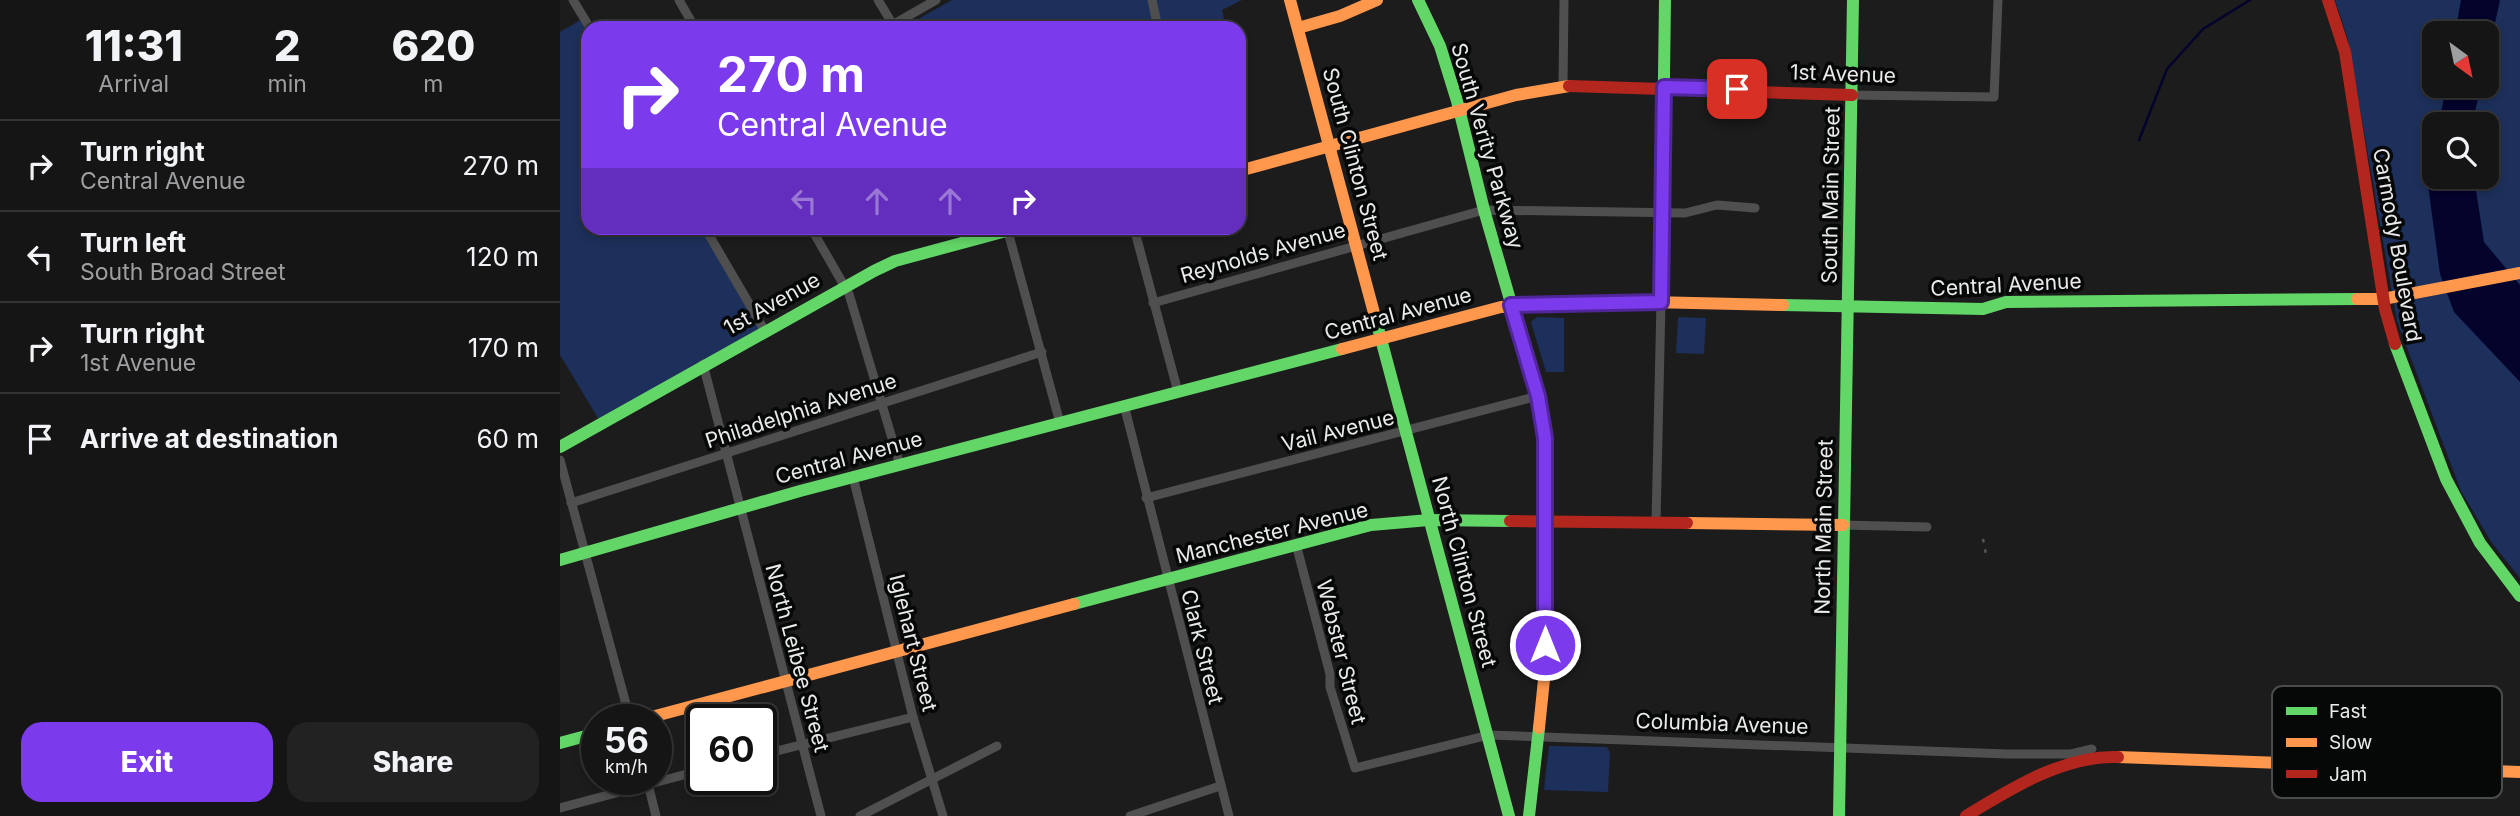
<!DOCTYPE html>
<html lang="en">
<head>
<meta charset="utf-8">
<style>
  body { margin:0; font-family:Inter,sans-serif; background:#222223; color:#f1f3f6; height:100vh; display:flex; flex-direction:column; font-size:26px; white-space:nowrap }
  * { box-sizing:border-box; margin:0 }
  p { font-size:23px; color:#9d9fa1 }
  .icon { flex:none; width:38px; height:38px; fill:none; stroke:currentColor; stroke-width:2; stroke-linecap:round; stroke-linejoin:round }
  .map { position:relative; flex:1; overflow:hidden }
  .panel { display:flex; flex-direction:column; background:#151516; width:560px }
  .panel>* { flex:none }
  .hud { position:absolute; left:21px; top:21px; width:665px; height:214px; border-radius:21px; box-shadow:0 4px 10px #0003,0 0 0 2px #343435; background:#7c3aed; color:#fff; overflow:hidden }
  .needle { width:46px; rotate:147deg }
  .fabs { position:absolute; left:1862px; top:21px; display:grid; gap:14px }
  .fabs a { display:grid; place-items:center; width:77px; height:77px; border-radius:14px; background:#151516; box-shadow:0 4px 10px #0003,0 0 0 2px #343435; font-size:35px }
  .speed { position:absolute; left:21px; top:704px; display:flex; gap:14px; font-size:35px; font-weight:700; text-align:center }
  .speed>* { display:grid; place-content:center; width:91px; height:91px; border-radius:50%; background:#151516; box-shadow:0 4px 10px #0003,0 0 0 2px #343435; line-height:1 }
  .speed small { font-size:18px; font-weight:400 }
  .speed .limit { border:4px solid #111; border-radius:10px; background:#fff; color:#111 }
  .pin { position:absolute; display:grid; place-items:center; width:60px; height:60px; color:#fff; margin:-30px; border-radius:14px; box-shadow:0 4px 10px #0006 }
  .me { position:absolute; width:77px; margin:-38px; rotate:0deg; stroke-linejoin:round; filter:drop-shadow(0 0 5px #0008) }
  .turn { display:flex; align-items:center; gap:24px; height:147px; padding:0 21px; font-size:32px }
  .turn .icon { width:91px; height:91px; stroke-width:2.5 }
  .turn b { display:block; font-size:49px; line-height:60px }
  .lanes { display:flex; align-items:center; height:66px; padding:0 21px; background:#0003; justify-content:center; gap:35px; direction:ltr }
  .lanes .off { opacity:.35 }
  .eta { display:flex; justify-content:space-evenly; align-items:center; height:119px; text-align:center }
  .eta b { font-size:42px; font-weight:800; line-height:49px }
  .cta { display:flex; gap:14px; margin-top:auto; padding:14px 21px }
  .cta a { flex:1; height:80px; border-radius:21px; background:#7c3aed; color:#fff; font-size:28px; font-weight:800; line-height:80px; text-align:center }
  .cta a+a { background:#222223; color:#f1f3f6 }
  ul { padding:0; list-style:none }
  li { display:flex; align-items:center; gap:21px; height:91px; padding:0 21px; border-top:2px solid #343435 }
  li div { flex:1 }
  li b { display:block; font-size:26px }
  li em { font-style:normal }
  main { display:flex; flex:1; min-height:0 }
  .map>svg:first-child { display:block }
  .green { fill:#1d305b; fill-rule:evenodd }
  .water { fill:#03032c }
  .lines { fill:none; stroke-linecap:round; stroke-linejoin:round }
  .stream { stroke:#03032c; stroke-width:2.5 }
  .street { stroke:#4f4f50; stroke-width:9 }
  .fast { stroke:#63d668; stroke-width:12 }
  .slow { stroke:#ff974d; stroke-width:12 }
  .jam { stroke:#b3261e; stroke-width:12 }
  .rail { stroke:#565656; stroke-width:2.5; stroke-dasharray:3.5 7; stroke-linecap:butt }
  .route-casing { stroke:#51269a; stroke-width:18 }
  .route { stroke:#7c3aed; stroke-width:12 }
  .labels { text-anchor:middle; stroke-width:7; stroke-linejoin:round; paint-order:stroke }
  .street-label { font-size:21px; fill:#eaeaec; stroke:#060707 }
  .key { fill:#060707; stroke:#4a4b4c; stroke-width:2 }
  .key-label { font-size:19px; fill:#eaeaec }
</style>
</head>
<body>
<main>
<section class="panel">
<div class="eta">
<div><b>11:31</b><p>Arrival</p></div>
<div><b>2</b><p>min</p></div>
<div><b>620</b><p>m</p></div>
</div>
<ul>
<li><svg class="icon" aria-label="right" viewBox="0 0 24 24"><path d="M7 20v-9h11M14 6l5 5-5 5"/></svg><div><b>Turn right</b><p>Central Avenue</p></div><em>270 m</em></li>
<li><svg class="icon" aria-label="left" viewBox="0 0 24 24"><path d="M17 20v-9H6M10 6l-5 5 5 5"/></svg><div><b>Turn left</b><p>South Broad Street</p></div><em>120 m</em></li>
<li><svg class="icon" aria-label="right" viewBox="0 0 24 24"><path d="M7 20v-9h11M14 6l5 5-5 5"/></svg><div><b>Turn right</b><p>1st Avenue</p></div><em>170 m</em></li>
<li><svg class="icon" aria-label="arrive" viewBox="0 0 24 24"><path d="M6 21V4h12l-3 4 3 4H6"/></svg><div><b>Arrive at destination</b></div><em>60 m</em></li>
</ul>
<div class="cta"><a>Exit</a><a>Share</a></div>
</section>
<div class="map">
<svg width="1960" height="816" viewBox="0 0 1960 816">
  <rect width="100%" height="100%" fill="#1c1c1d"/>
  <g class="green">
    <path d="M392,0H682L662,10L666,28L344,27Z"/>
    <path d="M1775,0H1960V578L1932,543L1901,491L1837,321L1788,39ZM1874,33H1927V86H1874ZM1874,124H1927V177H1874Z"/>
    <path d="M24,18L28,28V228H145L205,331L41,423L0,355V32Z"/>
    <path d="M977,317L1004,318V372H986L971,322Z"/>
    <path d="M1118,317L1146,318L1144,354L1116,353Z"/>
    <path d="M989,746L1047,747L1050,753L1048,792L984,790Z"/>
  </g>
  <g class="water">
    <path d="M1901,0H1940L1927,60V33H1895Z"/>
    <path d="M1886,86H1921L1912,124H1879Z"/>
    <path d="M1874,152V177H1914L1924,242L1960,285V382L1894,312L1880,274L1868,185Z"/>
  </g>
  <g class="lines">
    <path class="stream" d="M1579,140L1607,69L1643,29L1690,0"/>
    <g class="street">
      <path d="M13,0L30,28"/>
      <path d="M119,0L135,28"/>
      <path d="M318,0L335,28"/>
      <path d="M592,0L598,28"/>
      <path d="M327,28L376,0"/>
      <path d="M1003,86L1004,0"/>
      <path d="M1292,95L1434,97L1438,0"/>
      <path d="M145,228L205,331"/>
      <path d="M251,228L289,294L340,465"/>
      <path d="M447,228L500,423"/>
      <path d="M574,228L618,392"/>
      <path d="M593,303L924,210L1125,213L1157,205L1195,208"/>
      <path d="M143,364L261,816"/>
      <path d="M564,405L669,816"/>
      <path d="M0,460L70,719"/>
      <path d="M293,477L353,717L383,816"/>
      <path d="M586,498L978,396"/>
      <path d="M11,503L482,352"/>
      <path d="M1096,523L1101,302"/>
      <path d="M1283,525L1367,527"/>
      <path d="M736,544L770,674V687L795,768L929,735L1447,754H1511L1532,749"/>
      <path d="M201,755L353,717"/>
      <path d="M87,780L96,816"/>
      <path d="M0,808L142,770"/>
      <path d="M300,816L437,746"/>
      <path d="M570,816L660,786"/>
    </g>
    <g class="fast">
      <path d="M858,0L880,46L897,101L924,210L978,396L985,438V503"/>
      <path d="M1101,302L1105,0"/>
      <path d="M1223,305L1423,309L1446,302L1797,299"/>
      <path d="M814,313L949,816"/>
      <path d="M1835,344L1886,479L1920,543L1960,596"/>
      <path d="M0,447L314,271L335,261L457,228"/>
      <path d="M0,560L240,491L782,349"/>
      <path d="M514,604L811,525L869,520L950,521"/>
      <path d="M0,743L37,733"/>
      <path d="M969,816L979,728"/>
      <path d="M1279,816L1293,0"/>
    </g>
    <g class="slow">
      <path d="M730,0L814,313"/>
      <path d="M738,28L780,16L817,0"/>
      <path d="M679,171L956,95L1009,86"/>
      <path d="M1797,299H1823L1960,273"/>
      <path d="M782,349L941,307L1090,302L1223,305"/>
      <path d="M1127,523L1283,525"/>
      <path d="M84,719L514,604"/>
      <path d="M979,728L985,670V503"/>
      <path d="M1558,757L1960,772"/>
    </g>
    <g class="jam">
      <path d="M1768,0L1785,52L1825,309L1835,344"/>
      <path d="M1009,86L1292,95"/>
      <path d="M950,521L1127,523"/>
      <path d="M1406,816C1450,789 1504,755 1558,757"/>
    </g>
    <path class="rail" d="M1423,539L1426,554"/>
  </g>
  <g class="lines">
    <g class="route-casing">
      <path id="route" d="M985,645V438L978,396L951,305L1101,302L1104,87L1177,89"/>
    </g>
    <use href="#route" class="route"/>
  </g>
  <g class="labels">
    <g class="street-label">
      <text transform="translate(1283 74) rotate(2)" y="7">1st Avenue</text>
      <text transform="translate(927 146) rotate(74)" y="7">South Verity Parkway</text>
      <text transform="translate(795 164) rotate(75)" y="7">South Clinton Street</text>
      <text transform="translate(1271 195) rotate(-89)" y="7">South Main Street</text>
      <text transform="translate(1837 245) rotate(80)" y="7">Carmody Boulevard</text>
      <text transform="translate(703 253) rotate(-16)" y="7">Reynolds Avenue</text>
      <text transform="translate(1446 285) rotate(-3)" y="7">Central Avenue</text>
      <text transform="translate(212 304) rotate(-29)" y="7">1st Avenue</text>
      <text transform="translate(838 314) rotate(-15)" y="7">Central Avenue</text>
      <text transform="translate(241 411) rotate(-18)" y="7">Philadelphia Avenue</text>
      <text transform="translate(778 431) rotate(-14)" y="7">Vail Avenue</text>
      <text transform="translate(289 458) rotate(-15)" y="7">Central Avenue</text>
      <text transform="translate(1264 527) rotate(-89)" y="7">North Main Street</text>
      <text transform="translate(712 533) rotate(-14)" y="7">Manchester Avenue</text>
      <text transform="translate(904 572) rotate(75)" y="7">North Clinton Street</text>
      <text transform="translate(353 643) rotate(76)" y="7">Iglehart Street</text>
      <text transform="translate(642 647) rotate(76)" y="7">Clark Street</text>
      <text transform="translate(781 652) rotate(76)" y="7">Webster Street</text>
      <text transform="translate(237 658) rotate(75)" y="7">North Leibee Street</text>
      <text transform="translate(1162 724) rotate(2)" y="7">Columbia Avenue</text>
    </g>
  </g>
  <rect x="1712" y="686" width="230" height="112" rx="10" class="key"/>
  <rect x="1726" y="707" width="31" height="8" fill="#63d668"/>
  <rect x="1726" y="738" width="31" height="9" fill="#ff974d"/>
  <rect x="1726" y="770" width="31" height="8" fill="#b3261e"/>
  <g class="key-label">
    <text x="1769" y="718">Fast</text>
    <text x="1769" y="749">Slow</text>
    <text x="1769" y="781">Jam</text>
  </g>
</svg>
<div class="fabs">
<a><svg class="needle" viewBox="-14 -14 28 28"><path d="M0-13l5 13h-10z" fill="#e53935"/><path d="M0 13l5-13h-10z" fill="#9d9fa1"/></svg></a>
<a><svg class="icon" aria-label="search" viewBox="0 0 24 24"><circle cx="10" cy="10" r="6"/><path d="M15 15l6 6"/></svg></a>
</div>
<div class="speed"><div>56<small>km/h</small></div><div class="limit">60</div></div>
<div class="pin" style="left:1177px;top:89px;background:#d93025"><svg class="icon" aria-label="arrive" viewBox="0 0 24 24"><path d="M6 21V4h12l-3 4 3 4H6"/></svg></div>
<svg class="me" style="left:985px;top:645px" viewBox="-20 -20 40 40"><circle r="17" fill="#7c3aed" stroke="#fff" stroke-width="3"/><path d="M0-11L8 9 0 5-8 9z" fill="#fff"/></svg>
<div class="hud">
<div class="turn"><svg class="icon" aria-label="right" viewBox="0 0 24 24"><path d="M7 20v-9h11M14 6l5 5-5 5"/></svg><div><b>270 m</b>Central Avenue</div></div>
<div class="lanes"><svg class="icon off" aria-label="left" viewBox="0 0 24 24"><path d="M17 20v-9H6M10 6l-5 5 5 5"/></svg><svg class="icon off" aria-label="ahead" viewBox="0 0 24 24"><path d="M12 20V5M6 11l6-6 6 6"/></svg><svg class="icon off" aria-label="ahead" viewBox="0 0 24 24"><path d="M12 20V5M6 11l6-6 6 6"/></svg><svg class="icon" aria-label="right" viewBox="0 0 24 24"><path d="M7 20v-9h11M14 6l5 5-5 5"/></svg></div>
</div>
</div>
</main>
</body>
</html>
